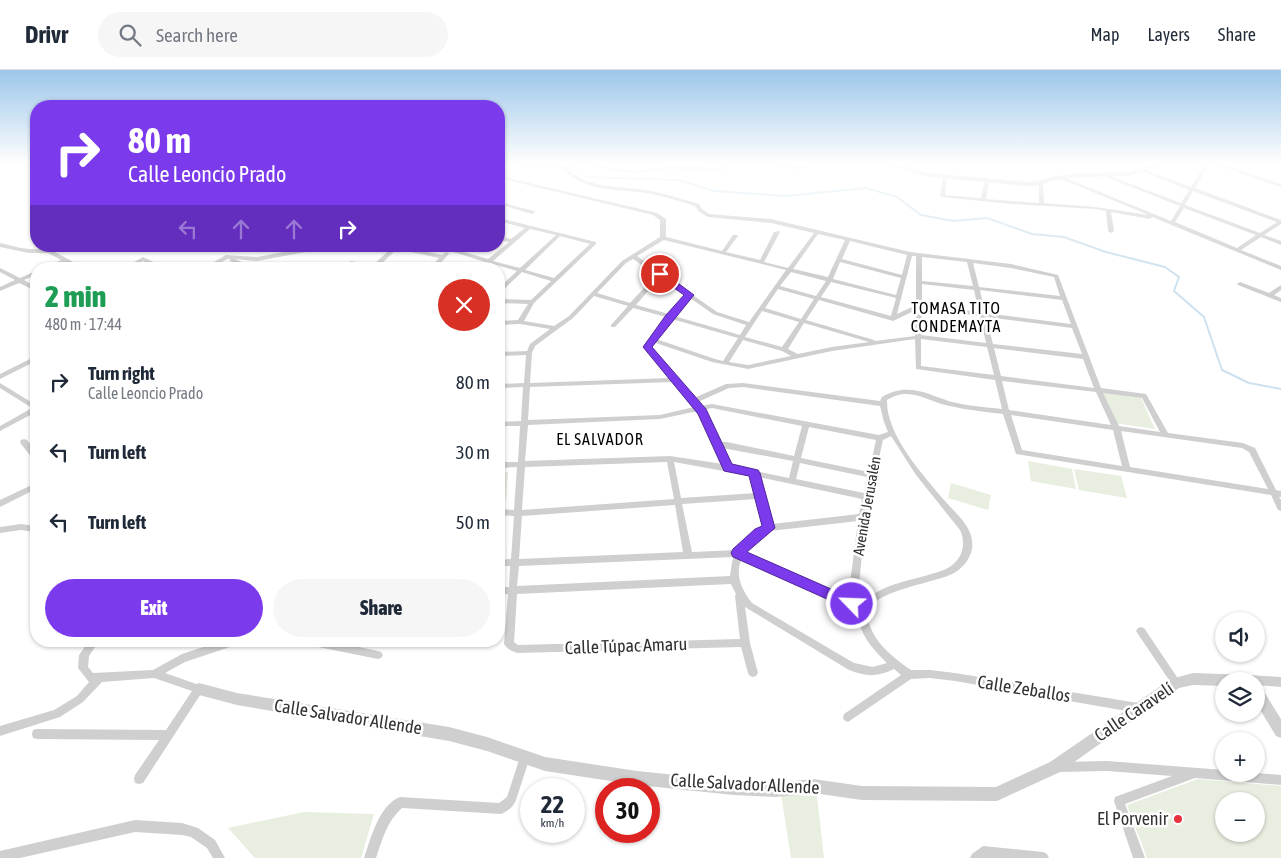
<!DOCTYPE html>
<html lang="en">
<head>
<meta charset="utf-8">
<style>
  body { margin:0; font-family:"Asap Condensed",sans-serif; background:#f6f6f7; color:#1f2937; height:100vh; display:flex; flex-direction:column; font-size:19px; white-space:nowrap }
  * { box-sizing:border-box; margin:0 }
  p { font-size:16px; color:#747a83 }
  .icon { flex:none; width:28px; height:28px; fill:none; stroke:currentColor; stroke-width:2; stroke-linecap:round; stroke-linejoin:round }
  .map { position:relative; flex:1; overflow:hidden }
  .panel { position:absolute; left:30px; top:192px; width:475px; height:385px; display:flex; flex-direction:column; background:#fff; border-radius:20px; box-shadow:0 1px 4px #0004 }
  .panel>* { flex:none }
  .guide { position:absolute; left:30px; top:30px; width:475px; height:152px; border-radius:20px; box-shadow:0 1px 4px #0004; background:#7c3aed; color:#fff; overflow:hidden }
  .controls { position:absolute; left:1215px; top:542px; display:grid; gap:10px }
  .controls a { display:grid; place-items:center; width:50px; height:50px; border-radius:50%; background:#fff; box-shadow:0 1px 4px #0004; font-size:25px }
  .speed { position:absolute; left:520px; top:708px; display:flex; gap:10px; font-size:25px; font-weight:700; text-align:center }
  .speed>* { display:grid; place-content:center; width:65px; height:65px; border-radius:50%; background:#fff; box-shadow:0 1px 4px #0004; line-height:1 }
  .speed small { font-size:12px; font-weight:400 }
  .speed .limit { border:8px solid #d22; background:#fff; color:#111 }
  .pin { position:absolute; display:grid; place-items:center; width:42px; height:42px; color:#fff; margin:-21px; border:2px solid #fff; border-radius:50%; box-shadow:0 1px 5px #0007 }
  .me { position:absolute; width:55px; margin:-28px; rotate:294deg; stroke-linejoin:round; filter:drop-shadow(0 0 4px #0008) }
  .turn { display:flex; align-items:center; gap:18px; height:105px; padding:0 15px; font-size:22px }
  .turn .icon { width:65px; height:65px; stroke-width:2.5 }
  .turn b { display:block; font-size:35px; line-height:42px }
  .lanes { display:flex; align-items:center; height:48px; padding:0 15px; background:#0003; justify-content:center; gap:25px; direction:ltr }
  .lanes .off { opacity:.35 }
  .round { display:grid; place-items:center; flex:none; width:52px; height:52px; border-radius:26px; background:#f6f6f7 }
  .overview { display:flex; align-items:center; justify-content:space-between; height:85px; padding:0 15px }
  h1 { font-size:30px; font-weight:800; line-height:38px; color:#1e9e55 }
  .primary-button { display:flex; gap:10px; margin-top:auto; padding:10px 15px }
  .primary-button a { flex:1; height:58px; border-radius:30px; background:#7c3aed; color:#fff; font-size:20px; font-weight:800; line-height:58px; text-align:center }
  .primary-button a+a { background:#f6f6f7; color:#1f2937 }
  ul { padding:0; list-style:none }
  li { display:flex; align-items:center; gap:15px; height:70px; padding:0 15px }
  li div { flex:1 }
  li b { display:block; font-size:19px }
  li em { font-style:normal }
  header { display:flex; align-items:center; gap:30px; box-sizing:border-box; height:70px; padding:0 25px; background:#fff; border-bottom:1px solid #e0e1e3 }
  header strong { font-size:24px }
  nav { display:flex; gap:28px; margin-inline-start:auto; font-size:18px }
  .search { width:350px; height:45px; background:#f6f6f7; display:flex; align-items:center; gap:12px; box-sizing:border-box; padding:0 18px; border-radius:28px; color:#747a83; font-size:19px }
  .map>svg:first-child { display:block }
  .green { fill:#e8eee0; fill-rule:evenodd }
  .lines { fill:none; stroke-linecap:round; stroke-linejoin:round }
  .stream { stroke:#cde1ee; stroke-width:2 }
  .minor { fill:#cfcfcf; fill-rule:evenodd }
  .tertiary { fill:#cfcfcf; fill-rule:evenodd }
  .route { fill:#7c3aed; stroke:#51269a }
  .poi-dot { fill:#e9343f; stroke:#fff; stroke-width:2 }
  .labels { text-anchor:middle; stroke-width:5; stroke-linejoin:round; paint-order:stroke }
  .street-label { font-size:15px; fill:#323232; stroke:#fff }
  .neighbourhood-label { font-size:16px; letter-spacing:1px; fill:#000; stroke:#fff }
  .near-street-label { font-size:18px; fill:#323232; stroke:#fff }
  .near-poi-label { font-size:18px; fill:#323232; stroke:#fff; text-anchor:end }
</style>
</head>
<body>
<header>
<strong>Drivr</strong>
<div class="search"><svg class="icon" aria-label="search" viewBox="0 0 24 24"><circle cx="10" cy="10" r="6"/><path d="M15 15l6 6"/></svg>Search here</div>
<nav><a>Map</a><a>Layers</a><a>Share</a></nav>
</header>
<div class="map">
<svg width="1281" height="788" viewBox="0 0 1281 788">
  <rect width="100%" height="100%" fill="#fff"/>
  <g class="green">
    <path d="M1102,322L1141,328L1155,359L1115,353Z"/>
    <path d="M1028,391L1072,399L1076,419L1031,411Z"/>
    <path d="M1074,399L1121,406L1127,428L1079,420Z"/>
    <path d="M499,402H508L506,430H499Z"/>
    <path d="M951,413L991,425L988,440L948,428Z"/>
    <path d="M1198,709L1281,716V788H1147L1127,735ZM1224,731H1256V764H1224Z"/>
    <path d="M781,724L817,726L824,788H791Z"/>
    <path d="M304,742L374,744L361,788H255L228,758Z"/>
  </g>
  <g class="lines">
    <path class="stream" d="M507,94C535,100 563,88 587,107L678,110L715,121L785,126L866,118L897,127L921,145L953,151L987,148L1032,164L1064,167L1106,182L1165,197L1179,207L1174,221L1204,247L1222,300L1249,313L1281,319"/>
    <g class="minor">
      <path d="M566,94H571L568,97V100C592,119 617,116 646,120C664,123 682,129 699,134L702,139L709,144L771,149L910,182L1011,194L1058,205L1101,318L1146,324L1168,363L1243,373L1255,378L1276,420L1281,421V427H1279L1281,430V441L1278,440L1271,425L1016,384L1003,344C986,342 967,340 950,336C927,332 911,315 887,330C886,365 923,405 945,431C957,445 975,458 972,479C970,489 963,498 954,503C936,513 875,520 868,541C867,546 868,551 870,556C876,574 895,589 911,600H930L955,603L1138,633L1141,635L1143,638L1141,641L1138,643L955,611L930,608L911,609L848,652L844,650L843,647L844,644L901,605L894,599C877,607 867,607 849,600L745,537L750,573L758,603L756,606L753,607L750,606L748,603L741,577L517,583C512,581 507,579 504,574L508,524L499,525V517H509L510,496H499V490L511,489L514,446L499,445V439L514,440L517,397L499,398V392H518L520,356H499V352L521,351L523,317L499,318V314L524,313L526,285L499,286V282L527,281L530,274L550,259L520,254L499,255V251L518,250L528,234L499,233V229L531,230L551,211L522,202L501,222L499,223V218L517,201L490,193L484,199H477L485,192L447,180L450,178L488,189L509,172L499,170V166L511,169L525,158L499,151V148L596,172V174L534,233L524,251L554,256L569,246L622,191L660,167V150L653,145L499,108V106L657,143L666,149V167L722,181L733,165H737L738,166L726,182L760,190L774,162L779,161L780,162L764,192L788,198L814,163L771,153L708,147L698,141L695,136C679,131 663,126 646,123C616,119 589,122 564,101V96ZM530,159L556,165L520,198L493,191ZM818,164L845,170L828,207L793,199ZM560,166L590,174L554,208L525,200ZM664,170L786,200L749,252L717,242L637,186ZM850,171L907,185L902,205L842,189ZM912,186H916V235L897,244ZM922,187L967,192L973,216L922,211ZM633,189L656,205L630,233L597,223L626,193ZM840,192L901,208L896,225L833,209ZM973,193L1011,198L1054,207L1060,226L979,217ZM791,202L826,211L816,226L780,216ZM660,207L686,225L669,244L636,235ZM831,212L896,228L891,246L821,227ZM922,214L974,220L979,242L922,235ZM778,219L814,229L801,249L765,238ZM980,220L1062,230L1071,254L985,243ZM594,226L628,236L611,255V257H615L633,238L666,247L644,277L670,308L530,313L532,283L535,276L573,248ZM690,228L713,244L746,255L740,265L674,246ZM819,230L893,251L916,240L915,266L875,271L874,270L806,250ZM922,238L980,246L986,273L921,265ZM762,241L799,252L782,277L745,267ZM986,247L1072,258L1082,284L993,274ZM672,249L738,268L723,291L715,289L656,269ZM804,253L869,272L832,277L798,284L788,279ZM915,269L916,299L995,310L1002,339C985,337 968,336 952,332C947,331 942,328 937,327C918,319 900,316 882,327L880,331L743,313L726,314L694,328L680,311L679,308H677L650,277L653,273H656L712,292L748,299L832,281ZM921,269L987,277L994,305L921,296ZM743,270L782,281L791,286L748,295L729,292ZM994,278L1083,289L1094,318L1001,306ZM1002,311L1096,322L1111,355L1009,340ZM673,312L694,337L660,345L528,350L530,317ZM743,317L880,336L884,352L888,362L879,365L712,334L701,336L698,332L729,318ZM1103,323L1142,328L1160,362L1119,356ZM712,338L802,356L794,386L727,372H720L704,340ZM698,341L723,394L670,386L525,391L528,355L660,349ZM1011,345L1113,360L1122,396L1022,380ZM809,357L876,370L869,402L801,388ZM1121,361L1242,378L1249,382L1268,419L1130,397ZM891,366L916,405L960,460C967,475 962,491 946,499C921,510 880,511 862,535L857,533L866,447L883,370ZM722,378L793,391L789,408L731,396ZM667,392L674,429L522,440L525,397ZM674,392L751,406L756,423L681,428ZM800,393L867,407L864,423L796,409ZM759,407L862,429L859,444L772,454ZM757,429L765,457C753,463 745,469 737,480L692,482L682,434ZM675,435L683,482L519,489L522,446ZM858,451L848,529L745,482C752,473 760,467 770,461ZM734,487L732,492L730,506L517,516L519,496ZM742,488L859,542C857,563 874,580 887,593L873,597L854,593L752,533C742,520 734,505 742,488ZM731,514L736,524L735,526L740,569L518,575L514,572L517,524Z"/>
      <path d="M583,94H591L610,98L637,101L667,97L720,98L721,94H725L724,99L722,100L667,99L637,103L610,100L585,95Z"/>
      <path d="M774,94H782L801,97L805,94H809L802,100L776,95Z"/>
      <path d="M1205,94H1209L1195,118L1281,150V154L1264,165L1281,171V175L1261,167L1241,180L1281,196V200L1152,147L1150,149L1111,142L1114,161L1111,163L1108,161L1106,141L1095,139L1011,134L942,127L940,126L943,107L945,106L947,107L945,125L981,128L985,111L987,110L989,111L986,129L1039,133V113L1041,112L1043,113L1044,133L1095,137L1149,145L1061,109V107H1063L1171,151L1180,136L1098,104L1102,103L1181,133L1189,120L1139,100L1143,99L1191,117ZM1193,121L1277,152L1260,163L1185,135ZM1184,138L1256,165L1237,178L1175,152Z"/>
      <path d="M1216,94H1222L1281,114V117L1216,95Z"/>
      <path d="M499,132L534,141L535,142L532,144L499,134Z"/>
      <path d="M0,173C10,175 21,179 31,179C52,180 73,176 95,176L92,178L55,182L86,199H78L65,192L50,199H42L61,190L48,183H29L0,177Z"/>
      <path d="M317,176L343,178L383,176L365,181L343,182L317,180L257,191L235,189L257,199H249L230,191V189H227L209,199H202L226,185L257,187Z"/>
      <path d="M394,176H400L442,185L446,182L449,184L435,199H429L439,188L397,179L378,197L379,199H369L348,193L351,191L373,195Z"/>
      <path d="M143,187L166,198L167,199H159L143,191L130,199H122Z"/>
      <path d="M0,198L20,208L36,201V205L24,210L36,217V221L19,213L0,221V217L15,210L0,202Z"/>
      <path d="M1240,212L1269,223L1281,215V220L1274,225L1281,228V232L1238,215L1237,214Z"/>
      <path d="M36,286V291L0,309V304Z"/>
      <path d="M0,313L36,335V342L0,361V356L32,338L0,318Z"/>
      <path d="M24,369L27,370L36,382V390L33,389L21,374L20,372L21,370Z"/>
      <path d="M36,413V419L0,437V430Z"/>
      <path d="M21,454L36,456V462L21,460L0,463V457Z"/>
      <path d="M1141,557L1144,558L1179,610L1181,613L1179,616L1176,618L1173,616L1138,564L1136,561L1138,558Z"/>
      <path d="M89,571H99L89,586L88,597L93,603L153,600L182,584L222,571H240L239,574L185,592L165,603L202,616L204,619L143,713L139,714L135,713L134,709L135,705L159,670L37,669L33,668L32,664L33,660L37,659L166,660L192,621L154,608L102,612L83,632L60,647L0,666V656L54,640L77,626L89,612L78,598L79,585Z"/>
      <path d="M304,571H330L378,581L381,582L383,585L381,588L378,589L308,575L305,574Z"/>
      <path d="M1250,605L1281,607V617L1256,615V611H1246L1247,607Z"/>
      <path d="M525,682L529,683L530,687L516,730C514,736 507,742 501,744L402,738C387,751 382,770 376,788H364C371,768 379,735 400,727L499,733L507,727L520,687L521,683Z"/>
      <path d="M1107,691L1224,700V704H1256V703L1281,705V715L1195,708L1125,734L1145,788H1133L1114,731L1115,727L1172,706L1107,701L1059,702L1055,701L1054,697L1055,693L1059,692Z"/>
      <path d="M135,750L182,753L198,758L215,770L225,788H213L207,778L191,767L182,765L135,762L20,788H0V781Z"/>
      <path d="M983,776L1043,782L1047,784L1049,788H970L972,784Z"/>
    </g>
    <g class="tertiary">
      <path d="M885,94H894L928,103L1028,112L1040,111L1049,107L1079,103L1128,102L1158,94H1167L1128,106L1079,107L1051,111L1041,115L1028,116L928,107Z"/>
      <path d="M1193,603L1250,605L1255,607L1256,611H1224V616L1193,615L1179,618L1060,702L997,731L862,730L813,723L776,727L734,725L637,715L545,701L487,681L449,671L237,635L199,625L194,623L193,619L194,615L199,613L237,623L449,657L487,667L545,687L637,701L734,711L776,713L813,709L862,716L996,717L1050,692L1171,609Z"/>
      <path d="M1256,615L1261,617L1281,649V668L1276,666L1256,633Z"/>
    </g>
  </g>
  <linearGradient id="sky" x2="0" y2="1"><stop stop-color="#9dc6ea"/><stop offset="0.46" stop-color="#fff"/><stop offset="1" stop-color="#fff" stop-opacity="0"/></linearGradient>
  <rect width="1281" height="204" fill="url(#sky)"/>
  <path class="route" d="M657,202H663L694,225L652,277L706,339L732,394L758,400L760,403L775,458L747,482L856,530L858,534L856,538L852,539L847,538L733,487L731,483L733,479L755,459L762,456L749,406L724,401L698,344L643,277L666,245L684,225L657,206Z"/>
  <circle class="poi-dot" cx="1178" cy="749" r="5"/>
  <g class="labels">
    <g class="street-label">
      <text transform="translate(867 436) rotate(-80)" y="5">Avenida Jerusalén</text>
    </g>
    <g class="neighbourhood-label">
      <text x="956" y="244">TOMASA TITO<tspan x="956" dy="18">CONDEMAYTA</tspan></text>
      <text x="600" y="375">EL SALVADOR</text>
    </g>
    <g class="near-street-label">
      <text transform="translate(626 576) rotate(-2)" y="6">Calle Túpac Amaru</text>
      <text transform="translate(1024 619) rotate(9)" y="6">Calle Zeballos</text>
      <text transform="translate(1134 642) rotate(-34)" y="6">Calle Caravelí</text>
      <text transform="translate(348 647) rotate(9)" y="6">Calle Salvador Allende</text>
      <text transform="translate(745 714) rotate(3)" y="6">Calle Salvador Allende</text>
    </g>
    <g class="near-poi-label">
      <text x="1168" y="755">El Porvenir</text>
    </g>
  </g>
</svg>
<div class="controls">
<a><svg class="icon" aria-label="sound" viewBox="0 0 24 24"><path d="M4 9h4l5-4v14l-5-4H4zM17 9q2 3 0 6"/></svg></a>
<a><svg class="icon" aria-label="layers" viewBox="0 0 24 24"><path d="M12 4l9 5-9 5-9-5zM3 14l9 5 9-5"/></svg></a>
<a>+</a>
<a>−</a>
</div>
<div class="speed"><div>22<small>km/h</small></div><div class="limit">30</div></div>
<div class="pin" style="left:660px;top:204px;background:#d93025"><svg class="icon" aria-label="arrive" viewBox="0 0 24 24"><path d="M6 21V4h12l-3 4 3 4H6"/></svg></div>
<svg class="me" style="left:852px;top:534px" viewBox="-20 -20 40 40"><circle r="17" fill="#7c3aed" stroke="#fff" stroke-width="3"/><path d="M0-11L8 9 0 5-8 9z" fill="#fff"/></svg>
<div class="guide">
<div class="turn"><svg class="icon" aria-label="right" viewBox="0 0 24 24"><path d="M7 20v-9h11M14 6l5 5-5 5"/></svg><div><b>80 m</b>Calle Leoncio Prado</div></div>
<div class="lanes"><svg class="icon off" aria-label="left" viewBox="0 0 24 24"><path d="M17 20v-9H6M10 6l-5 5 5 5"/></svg><svg class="icon off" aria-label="ahead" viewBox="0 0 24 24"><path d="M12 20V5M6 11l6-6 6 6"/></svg><svg class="icon off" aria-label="ahead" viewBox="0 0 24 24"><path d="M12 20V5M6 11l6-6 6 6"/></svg><svg class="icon" aria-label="right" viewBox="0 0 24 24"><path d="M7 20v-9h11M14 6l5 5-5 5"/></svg></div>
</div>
<section class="panel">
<div class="overview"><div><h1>2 min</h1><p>480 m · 17:44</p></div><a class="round" style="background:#d93025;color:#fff"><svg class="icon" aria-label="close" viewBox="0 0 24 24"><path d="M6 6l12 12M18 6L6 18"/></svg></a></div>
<ul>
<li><svg class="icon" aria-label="right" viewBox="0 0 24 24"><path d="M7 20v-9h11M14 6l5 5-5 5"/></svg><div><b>Turn right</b><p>Calle Leoncio Prado</p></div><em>80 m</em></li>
<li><svg class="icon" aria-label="left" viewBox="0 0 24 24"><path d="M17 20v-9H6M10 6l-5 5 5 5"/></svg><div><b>Turn left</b></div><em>30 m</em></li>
<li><svg class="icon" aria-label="left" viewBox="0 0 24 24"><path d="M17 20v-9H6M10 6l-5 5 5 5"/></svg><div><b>Turn left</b></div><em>50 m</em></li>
</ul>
<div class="primary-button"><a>Exit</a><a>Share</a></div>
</section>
</div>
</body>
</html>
